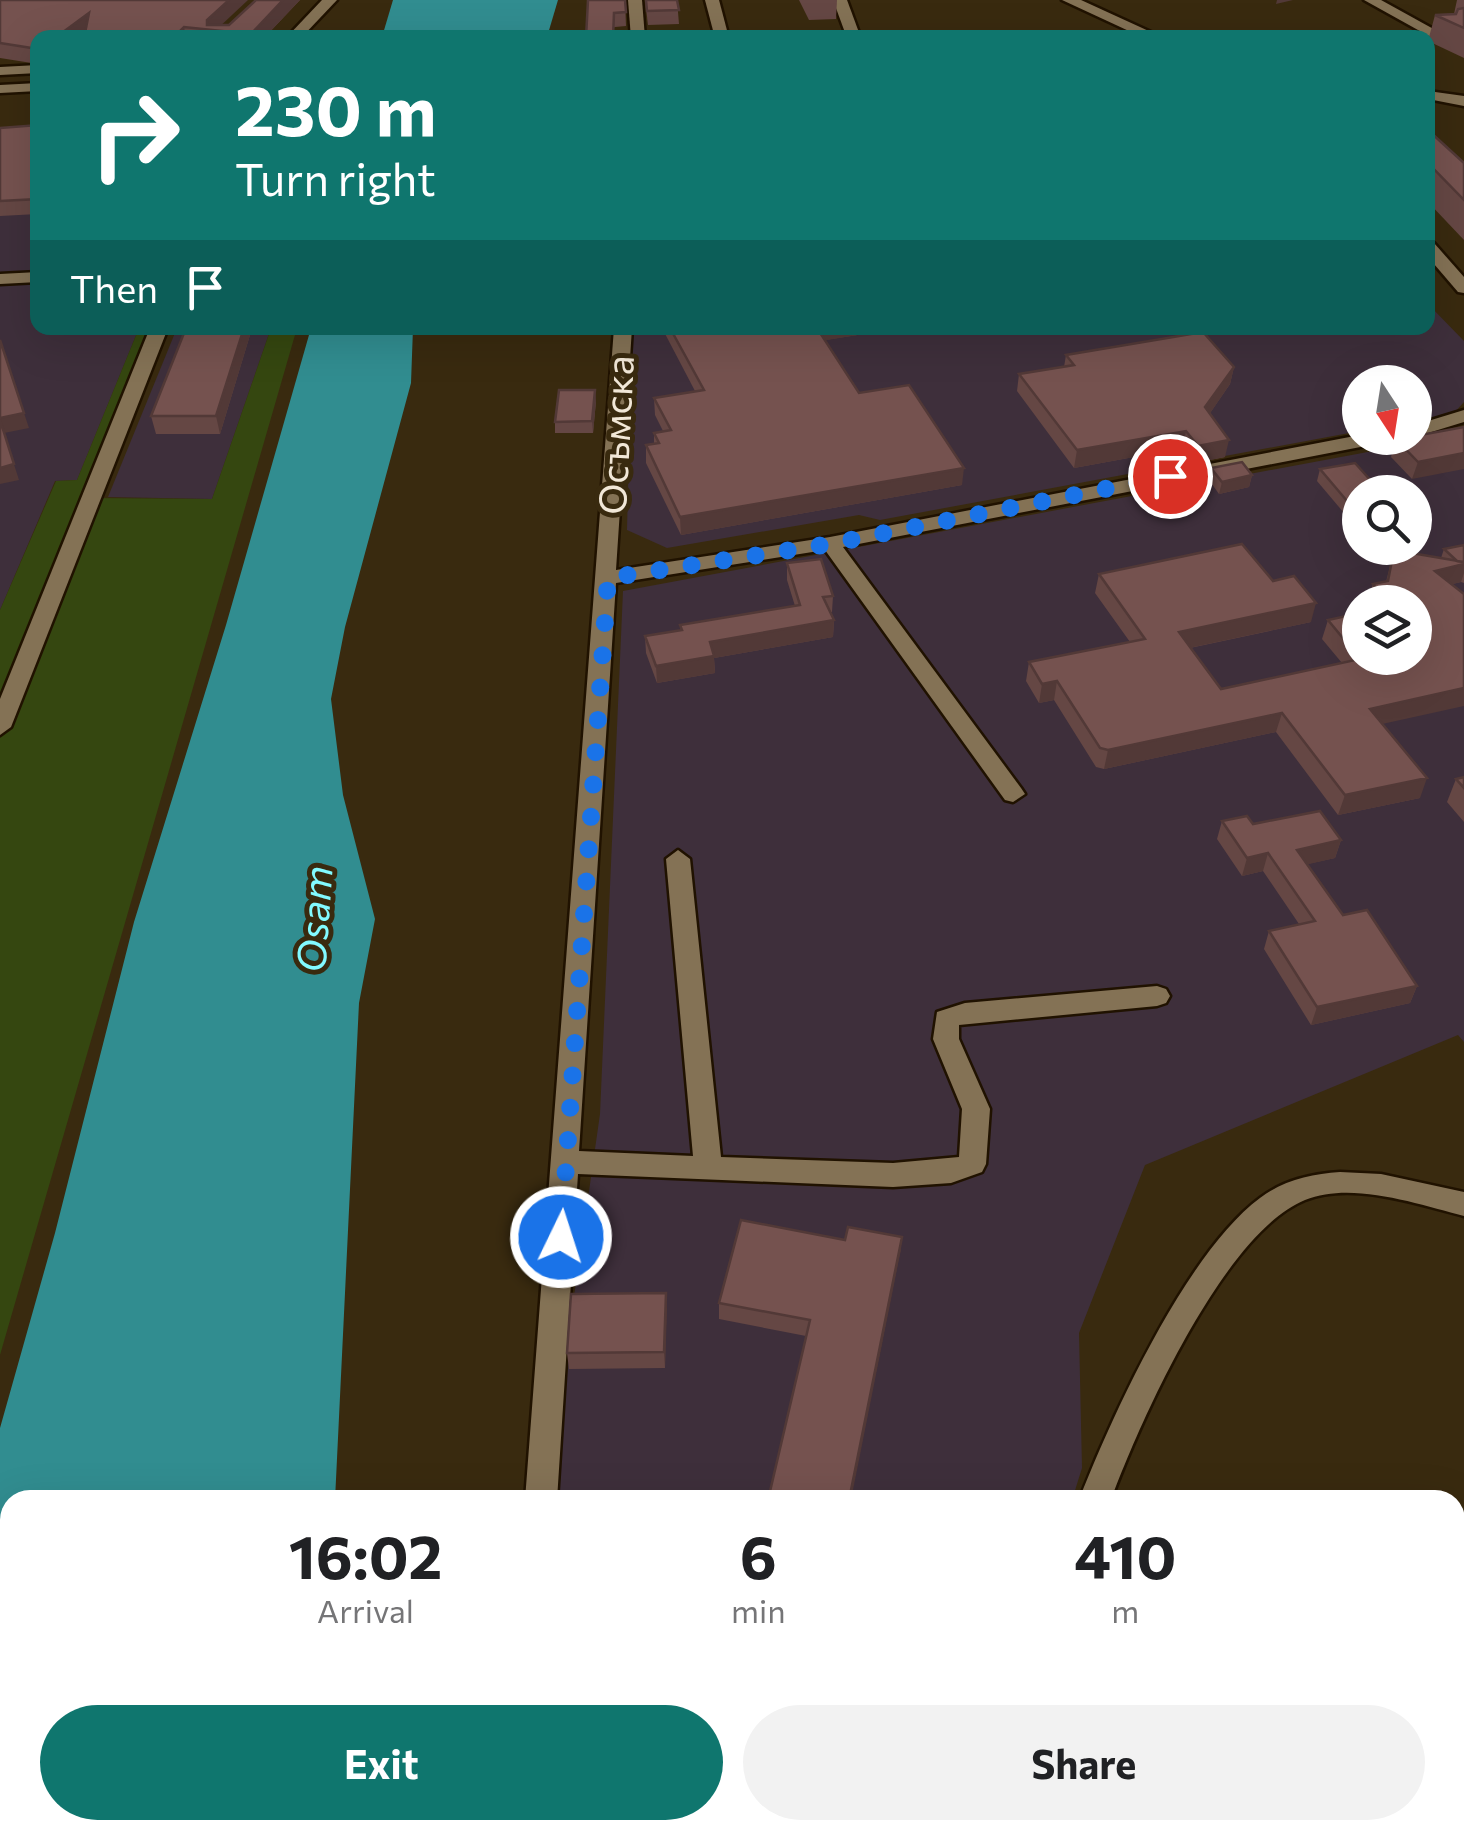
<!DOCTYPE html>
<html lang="en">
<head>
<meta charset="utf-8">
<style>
  body { margin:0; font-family:Commissioner,sans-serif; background:#f2f2f2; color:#202124; height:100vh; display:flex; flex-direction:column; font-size:38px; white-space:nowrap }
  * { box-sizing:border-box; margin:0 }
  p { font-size:32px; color:#757577 }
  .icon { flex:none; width:55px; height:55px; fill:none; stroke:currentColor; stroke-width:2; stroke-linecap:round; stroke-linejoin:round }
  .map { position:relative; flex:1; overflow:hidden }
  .side { position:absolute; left:0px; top:1490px; width:1465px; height:350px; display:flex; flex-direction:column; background:#fff; border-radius:30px 30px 0 0; box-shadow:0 10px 40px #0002 }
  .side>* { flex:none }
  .guide { position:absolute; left:30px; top:30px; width:1405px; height:305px; border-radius:20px; box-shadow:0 10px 40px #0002; background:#0f766e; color:#fff; overflow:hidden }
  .needle { width:65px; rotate:168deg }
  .tools { position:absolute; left:1342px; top:365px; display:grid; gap:20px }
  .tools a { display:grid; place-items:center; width:90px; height:90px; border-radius:50%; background:#fff; box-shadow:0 10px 40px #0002; font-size:50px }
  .pin { position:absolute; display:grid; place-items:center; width:85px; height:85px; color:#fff; margin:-42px; border:5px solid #fff; border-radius:50%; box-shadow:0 2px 10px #0007 }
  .me { position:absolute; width:110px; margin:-55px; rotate:4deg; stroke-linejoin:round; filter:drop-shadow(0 0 8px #0008) }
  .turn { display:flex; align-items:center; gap:35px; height:210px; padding:0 40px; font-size:45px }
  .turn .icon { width:130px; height:130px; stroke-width:2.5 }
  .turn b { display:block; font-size:70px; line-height:85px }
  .then { display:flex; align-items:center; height:95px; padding:0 40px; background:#0003; gap:20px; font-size:38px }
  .eta { display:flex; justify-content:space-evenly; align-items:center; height:170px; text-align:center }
  .eta b { font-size:60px; font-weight:700; line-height:70px }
  .button { display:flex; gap:20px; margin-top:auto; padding:20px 40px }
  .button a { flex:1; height:115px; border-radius:60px; background:#0f766e; color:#fff; font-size:40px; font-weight:700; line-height:115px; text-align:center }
  .button a+a { background:#f2f2f2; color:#202124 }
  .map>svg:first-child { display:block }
  .industrial { fill:#3e2f3b; fill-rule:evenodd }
  .green { fill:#354710 }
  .water { fill:#318d90 }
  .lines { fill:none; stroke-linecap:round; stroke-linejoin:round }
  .minor-casing { stroke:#201200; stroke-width:5 }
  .minor { fill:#847255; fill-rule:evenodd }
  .wall { fill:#654744 }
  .shaded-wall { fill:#523937 }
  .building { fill:#75524f; stroke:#523937; stroke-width:2.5 }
  .route { stroke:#1a73e8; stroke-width:18; stroke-dasharray:0 32.4 }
  .labels { text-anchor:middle; stroke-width:10; stroke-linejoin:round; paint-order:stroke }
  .street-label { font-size:38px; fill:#f1e7d7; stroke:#392a0f }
  .water-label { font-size:40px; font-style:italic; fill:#82faff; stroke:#392a0f }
</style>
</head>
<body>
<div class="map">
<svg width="1464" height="1840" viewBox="0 0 1464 1840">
  <rect width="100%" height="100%" fill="#392a0f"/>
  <g class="industrial">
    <path d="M37,134V271L0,274V136Z"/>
    <path d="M30,281L37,283L38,328H139L77,480L55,481L0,610V282Z"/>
    <path d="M1428,304L1464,341V402L1454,413L1415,421V382H1360V431L880,520L859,515L667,548L627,530L632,328H1428Z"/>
    <path d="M177,328H271L212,499L108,497Z"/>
    <path d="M1464,434V1042L1458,1035L1145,1165L1079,1333L1082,1468L1072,1500H545L600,1114L623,591ZM1360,492H1415V548H1360ZM1360,602H1415V658H1360Z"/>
    <path d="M498,1830H689L686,1840H497Z"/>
    <path d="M1007,1830H1378L1385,1840H969Z"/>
  </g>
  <path class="green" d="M139,328H161L93,498L212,499L271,328H297L0,1355V610L56,481L77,480Z"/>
  <g class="water">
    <path d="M393,0H558L547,37H382Z"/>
    <path d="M311,328H413L411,383L345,627L331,699L343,795L375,919L359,1003L335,1500H10V1830H294L292,1840H0V1428L55,1233L134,922L226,625Z"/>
  </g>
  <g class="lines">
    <g class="minor-casing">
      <g id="minor">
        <path d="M322,0H337L301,38H286Z"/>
        <path d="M628,0H642L645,38H631Z"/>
        <path d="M705,0H719L729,38H715Z"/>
        <path d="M833,0H847L861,38H847Z"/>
        <path d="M1062,0H1081L1164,38H1144Z"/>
        <path d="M1364,0H1381L1448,37L1436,40Z"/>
        <path d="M997,34H1111L1118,38H990Z"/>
        <path d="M38,65V73L0,75V67Z"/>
        <path d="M38,83V91L0,93V85Z"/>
        <path d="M1428,91L1464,96V106L1428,99Z"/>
        <path d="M1428,242L1434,243L1464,277V293L1458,292L1428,257Z"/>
        <path d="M38,272V282L0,284V274Z"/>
        <path d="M150,328H168L11,727L0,735V699Z"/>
        <path d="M614,328H632L616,570L830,537L1360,435L1386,438L1376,444L843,547L1021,788L1025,794L1013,802L1005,800L825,550L616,583L579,1151L693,1156L666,859L678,850L690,859L721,1157L893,1163L959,1157L962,1109L933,1039L937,1012L965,1003L1157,986L1166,989L1170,996L1166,1003L1157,1006L959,1025V1039L990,1109L986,1164L982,1172L951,1183L893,1187L578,1174L557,1500H525Z"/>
        <path d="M1464,410V422L1415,437V425Z"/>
        <path d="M1340,1172L1381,1174L1464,1192V1216C1417,1204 1352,1181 1305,1200C1224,1233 1140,1421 1111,1500H1079C1112,1415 1187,1252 1260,1198C1284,1180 1311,1174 1340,1172Z"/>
        <path d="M499,1830H535L534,1840H498Z"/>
      </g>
    </g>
    <use href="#minor" class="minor"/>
  </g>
  <g class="wall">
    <path d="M0,0L229,25L256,0H300L264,38H84L85,34L80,38H38V64L0,58Z"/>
    <path d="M625,0L626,26L615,27L586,38Z"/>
    <path d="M645,0H677L679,24L648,25Z"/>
    <path d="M799,0H837L836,19L809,20Z"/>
    <path d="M1457,0H1464V58L1428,41L1435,15L1454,14Z"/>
    <path d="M38,125V214L0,216V128Z"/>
    <path d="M1428,163L1464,200V240L1428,202Z"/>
    <path d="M186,328H262L260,335H250L220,434H156L151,416Z"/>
    <path d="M662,328H870V333L825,340L859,393L962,485L681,535L646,463V445L654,444V433L663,431L655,415L654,398L695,391Z"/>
    <path d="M1066,355L1234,367L1230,384L1210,413L1225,457L1195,463L1183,448L1074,468L1017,391L1019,374L1064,367Z"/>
    <path d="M596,401L593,433H555V422Z"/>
    <path d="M1464,427L1412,479L1391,457L1396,439Z"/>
    <path d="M1211,468L1252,475L1249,487L1219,494L1209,480Z"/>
    <path d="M1320,469L1360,492V510L1344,513L1317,481Z"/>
    <path d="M1464,545V583L1461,582L1452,584L1382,724L1420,798L1338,815L1276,732L1104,769L1096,767L1054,700L1039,703L1026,681L1029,662L1130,642L1095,593L1099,574L1273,581L1311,622L1190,648L1221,689L1342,663L1322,639L1328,620L1415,602H1367L1373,584L1386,582L1394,550L1441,558L1444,549Z"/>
    <path d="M787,563L833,596L832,612H830L834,620L833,637L714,658L715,673L657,683L646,653L645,636L680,630V625L795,606L787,580Z"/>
    <path d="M1464,777V822L1447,802L1456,779Z"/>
    <path d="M1222,821L1253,824L1341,840L1335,858L1307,864L1343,915L1417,986L1410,1003L1311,1025L1264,949L1269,931L1299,924L1263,871L1242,876L1217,839Z"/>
    <path d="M902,1237L900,1254L806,1336L719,1319V1303L845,1240Z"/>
    <path d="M666,1293L665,1368L569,1369L567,1353Z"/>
  </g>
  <g class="shaded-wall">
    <path d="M229,0H248L216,30L208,29L207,20Z"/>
    <path d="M283,0H300L264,38H252L251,34Z"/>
    <path d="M1277,0H1293L1276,4Z"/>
    <path d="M89,13L93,28L80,38H55Z"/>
    <path d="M184,27L186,38H173Z"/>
    <path d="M244,328H249L250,335L220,434L216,416Z"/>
    <path d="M816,328H870V333L815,342Z"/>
    <path d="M1234,367L1230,384L1202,425L1205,407Z"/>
    <path d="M595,390L596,401L593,433L592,421Z"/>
    <path d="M24,413L29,428L4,433L19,480L0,484V418Z"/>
    <path d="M1186,431L1183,448L1074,468L1077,450Z"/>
    <path d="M1229,440L1225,457L1195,463L1198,446Z"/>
    <path d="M1464,453V469L1412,479L1418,462Z"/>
    <path d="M964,468L962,485L681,535L680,517Z"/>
    <path d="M1252,475L1249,487L1219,494L1222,482Z"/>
    <path d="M1360,499V510L1344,513L1347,501Z"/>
    <path d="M1464,564V573L1461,582L1429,590L1435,571Z"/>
    <path d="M1316,603L1311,622L1175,651L1179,632Z"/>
    <path d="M834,620L833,637L714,658L715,673L657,683L656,666L710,642Z"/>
    <path d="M1057,681L1054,700L1039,703L1042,684Z"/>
    <path d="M1464,688V706L1364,728L1370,709Z"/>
    <path d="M1282,713L1276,732L1104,769L1108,750Z"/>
    <path d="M1427,778L1420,798L1338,815L1345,795Z"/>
    <path d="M1341,840L1335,858L1292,868L1297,850Z"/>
    <path d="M1268,853L1263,871L1242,876L1247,858Z"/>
    <path d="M1417,986L1410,1003L1311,1025L1317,1007Z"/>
    <path d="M902,1237L900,1254L851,1500H849Z"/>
    <path d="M666,1293L667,1310L665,1368L664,1352Z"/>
  </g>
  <g class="building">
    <path d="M0,0H229L207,20V25H229L256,0H283L251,34L184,27L173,38L136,36V38H84L89,13L55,38H38V49L0,43Z"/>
    <path d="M588,0H625L626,12L614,13L613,38H586Z"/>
    <path d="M646,0H677L679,10L647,11Z"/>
    <path d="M1464,8V28L1435,15L1456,14L1458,9Z"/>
    <path d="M38,125V199L0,201V128Z"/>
    <path d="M1428,130L1464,163V200L1428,163Z"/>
    <path d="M186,328H244L216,416H151Z"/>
    <path d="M670,328H817L859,393L909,385L964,468L680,517L646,445L659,443L654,433L671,430L654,398L704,390Z"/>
    <path d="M1203,332L1234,367L1205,407L1229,440L1198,446L1186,431L1077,450L1019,374L1074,365L1066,355Z"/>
    <path d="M0,340L24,413L0,418Z"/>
    <path d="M559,390H595L592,421L555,422Z"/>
    <path d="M0,420L14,464L0,468Z"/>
    <path d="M1464,427V453L1418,462L1396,439L1415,438V436Z"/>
    <path d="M1242,462L1252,475L1222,482L1211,468Z"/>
    <path d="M1355,463L1381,492H1360V499L1347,501L1320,469Z"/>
    <path d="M1242,544L1273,581L1294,576L1316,603L1179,632L1221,689L1360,659L1328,620L1360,613V658H1415V602H1388L1373,584L1388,581L1394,550L1464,562V564L1435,571L1464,594V688L1370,709L1427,778L1345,795L1282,713L1108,750L1100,748L1057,681L1042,684L1029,662L1145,639L1099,574Z"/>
    <path d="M1464,545V562L1457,561L1444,549Z"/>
    <path d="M821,559L833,596L823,597L834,620L710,642L714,656L656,666L645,636L682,630L680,625L800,605L787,563Z"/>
    <path d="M1464,777V788L1456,779Z"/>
    <path d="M1320,811L1341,840L1297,850L1343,915L1367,910L1417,986L1317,1007L1269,931L1315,921L1268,853L1247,858L1222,821L1247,816L1253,824Z"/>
    <path d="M741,1220L845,1240L848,1227L902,1237L849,1500H768L810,1320L719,1303Z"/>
    <path d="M666,1293L664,1352L567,1353L571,1294Z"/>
  </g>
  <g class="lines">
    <path class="route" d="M561,1237L608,578L830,544L1170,476"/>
  </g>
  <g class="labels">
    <g class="street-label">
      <text transform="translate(617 435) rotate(-87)" y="13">Осъмска</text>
    </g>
    <g class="water-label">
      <text transform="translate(315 919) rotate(-86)" y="14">Osam</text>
    </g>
  </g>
</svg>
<div class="tools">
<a><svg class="needle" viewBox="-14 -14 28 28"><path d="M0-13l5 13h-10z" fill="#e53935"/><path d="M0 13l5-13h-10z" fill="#757577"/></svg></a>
<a><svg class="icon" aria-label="search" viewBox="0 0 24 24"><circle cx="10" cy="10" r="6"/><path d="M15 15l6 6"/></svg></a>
<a><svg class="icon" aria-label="layers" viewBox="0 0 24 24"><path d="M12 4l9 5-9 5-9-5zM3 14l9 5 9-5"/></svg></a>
</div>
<div class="pin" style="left:1170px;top:476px;background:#d93025"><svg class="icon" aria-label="arrive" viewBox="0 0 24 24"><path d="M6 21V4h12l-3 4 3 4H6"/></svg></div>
<svg class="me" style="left:561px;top:1237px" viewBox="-20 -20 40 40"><circle r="17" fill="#1a73e8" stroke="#fff" stroke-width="3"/><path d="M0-11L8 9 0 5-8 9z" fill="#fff"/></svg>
<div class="guide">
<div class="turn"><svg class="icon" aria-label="right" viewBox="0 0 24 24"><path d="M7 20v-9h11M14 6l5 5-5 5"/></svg><div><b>230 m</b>Turn right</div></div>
<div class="then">Then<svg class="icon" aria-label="arrive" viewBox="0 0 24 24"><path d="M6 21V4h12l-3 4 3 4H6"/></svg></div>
</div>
<section class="side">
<div class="eta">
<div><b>16:02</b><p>Arrival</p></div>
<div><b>6</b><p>min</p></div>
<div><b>410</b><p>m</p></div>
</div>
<div class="button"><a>Exit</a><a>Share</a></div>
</section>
</div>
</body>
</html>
